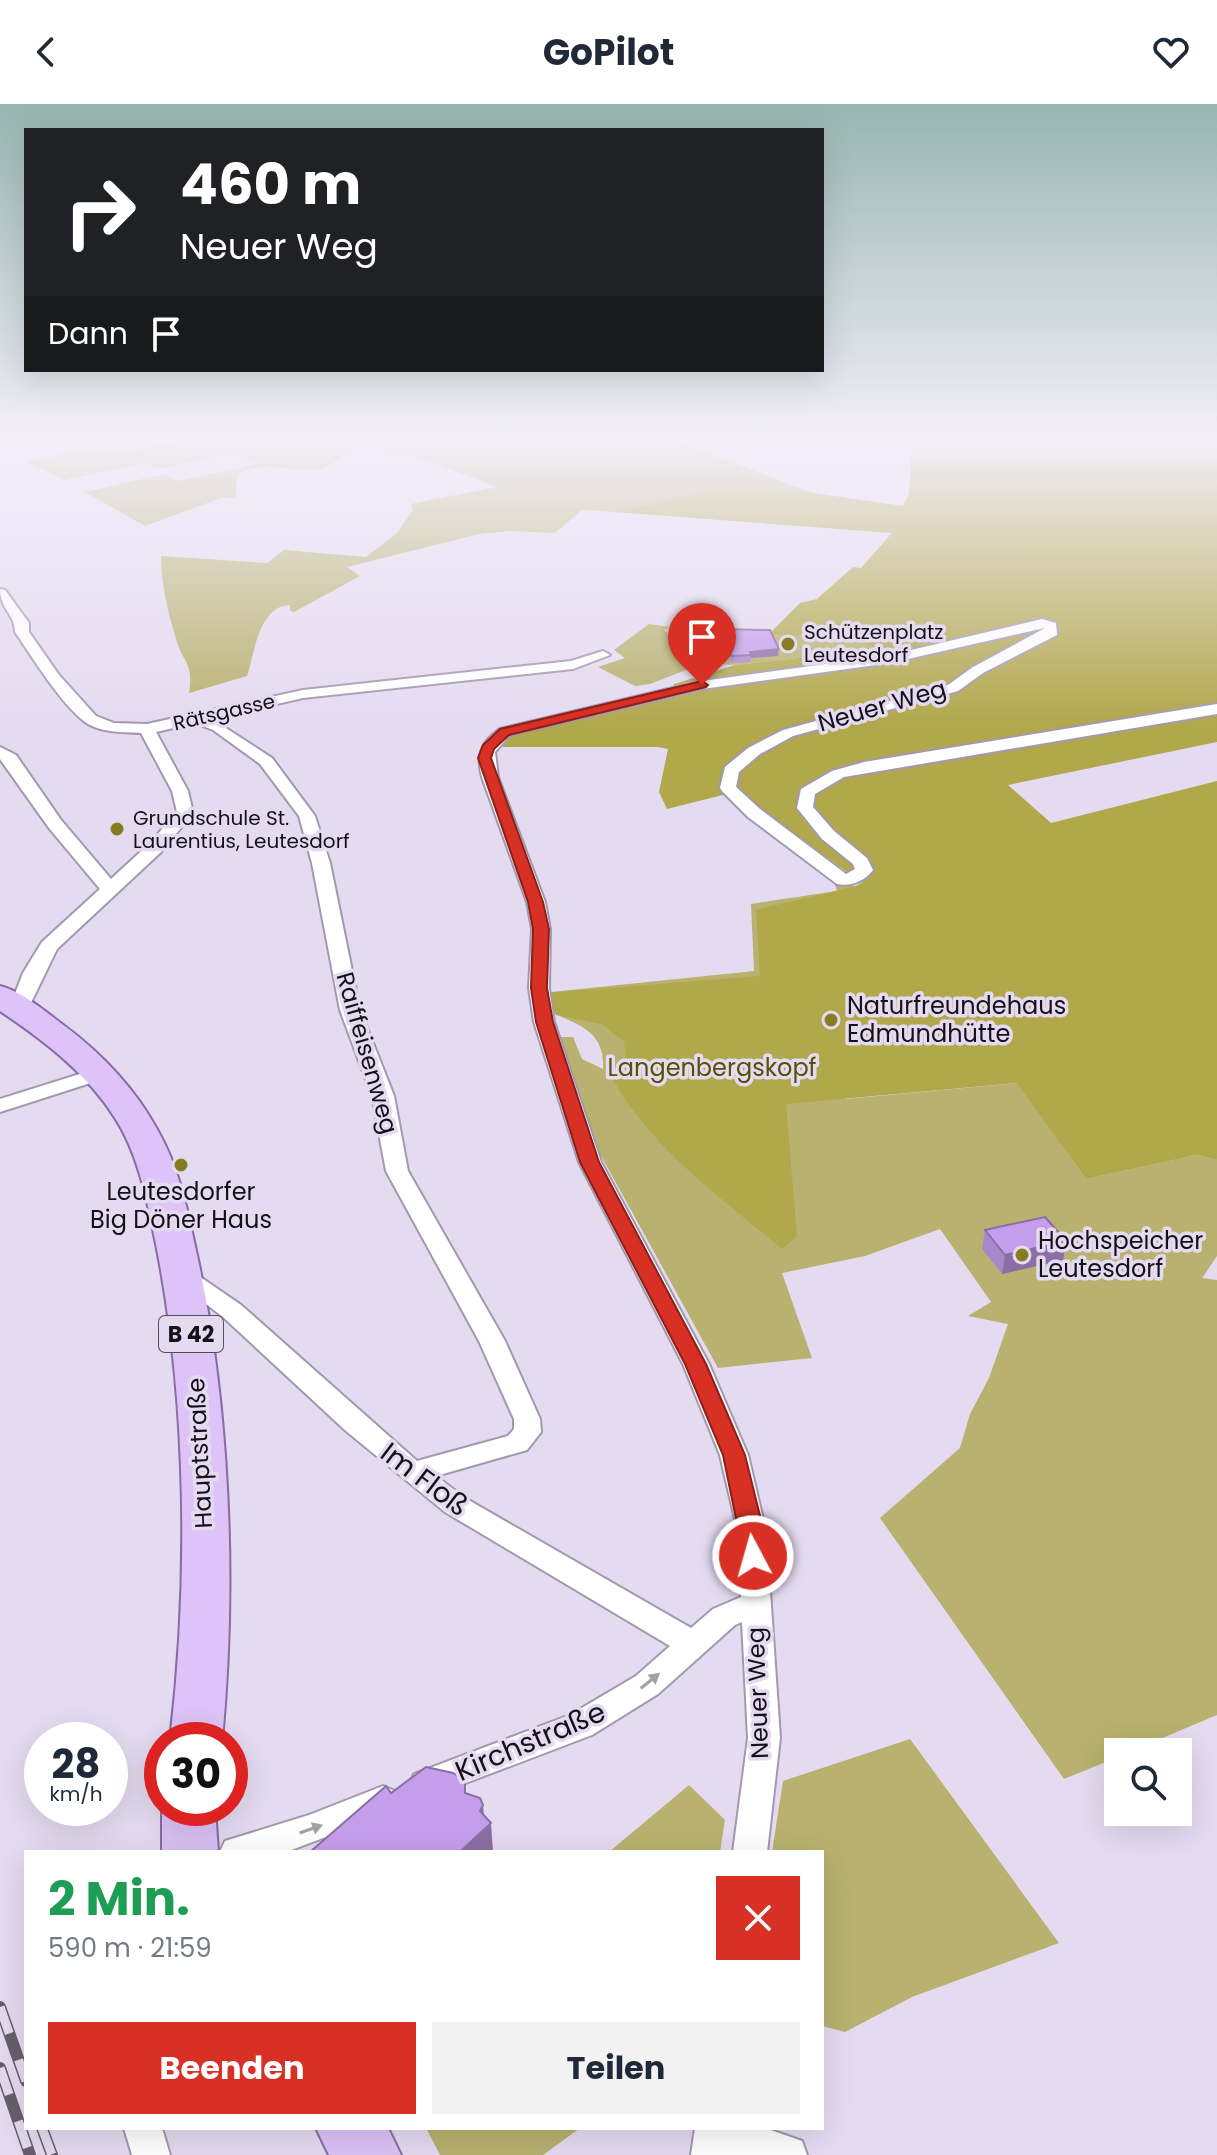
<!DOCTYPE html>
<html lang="de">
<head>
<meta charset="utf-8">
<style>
  body { margin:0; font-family:Poppins,sans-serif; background:#f2f2f3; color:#1f2937; height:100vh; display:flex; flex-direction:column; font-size:30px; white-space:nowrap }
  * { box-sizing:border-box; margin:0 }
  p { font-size:26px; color:#747a83 }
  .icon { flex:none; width:44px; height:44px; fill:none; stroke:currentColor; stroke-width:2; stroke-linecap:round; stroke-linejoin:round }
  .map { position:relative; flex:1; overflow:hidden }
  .drawer { position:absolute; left:24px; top:1746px; width:800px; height:280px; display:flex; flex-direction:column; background:#fff; border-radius:0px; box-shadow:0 8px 32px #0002 }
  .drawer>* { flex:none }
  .banner { position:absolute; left:24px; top:24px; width:800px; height:244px; border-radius:0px; box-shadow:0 8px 32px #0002; background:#202124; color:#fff; overflow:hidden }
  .controls { position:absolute; left:1104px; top:1634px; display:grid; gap:16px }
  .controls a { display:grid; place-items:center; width:88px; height:88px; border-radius:0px; background:#fff; box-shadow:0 8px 32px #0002; font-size:40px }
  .speed { position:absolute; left:24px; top:1618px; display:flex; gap:16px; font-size:40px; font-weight:700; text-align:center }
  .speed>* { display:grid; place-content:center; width:104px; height:104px; border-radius:50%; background:#fff; box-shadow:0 8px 32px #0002; line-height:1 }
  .speed small { font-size:20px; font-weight:400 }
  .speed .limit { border:12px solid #d22; background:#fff; color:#111 }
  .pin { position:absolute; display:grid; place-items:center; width:68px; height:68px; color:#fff; margin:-82px -34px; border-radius:50% 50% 50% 0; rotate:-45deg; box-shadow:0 0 8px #0007 }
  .pin .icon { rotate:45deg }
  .me { position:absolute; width:88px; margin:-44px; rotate:354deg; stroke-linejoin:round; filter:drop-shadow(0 0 6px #0008) }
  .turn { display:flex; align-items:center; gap:28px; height:168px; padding:0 24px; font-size:36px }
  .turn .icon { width:104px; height:104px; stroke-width:2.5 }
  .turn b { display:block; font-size:56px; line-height:68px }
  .then { display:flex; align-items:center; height:76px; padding:0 24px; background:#0003; gap:16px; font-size:30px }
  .round { display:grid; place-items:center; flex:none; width:84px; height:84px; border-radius:0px; background:#f2f2f3 }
  .overview { display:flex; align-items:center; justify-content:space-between; height:136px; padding:0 24px }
  h1 { font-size:48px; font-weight:700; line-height:60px; color:#1e9e55 }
  .action { display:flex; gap:16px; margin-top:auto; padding:16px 24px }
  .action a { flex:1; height:92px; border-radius:0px; background:#d93025; color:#fff; font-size:32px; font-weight:700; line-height:92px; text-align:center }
  .action a+a { background:#f2f2f3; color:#1f2937 }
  header { display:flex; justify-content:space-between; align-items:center; height:104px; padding:0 24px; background:#fff; font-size:36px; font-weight:700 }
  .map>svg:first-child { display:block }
  .green { fill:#b8b16f }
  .forest { fill:#b1a74b }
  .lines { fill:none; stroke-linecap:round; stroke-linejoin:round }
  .street-casing { stroke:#a399ae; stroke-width:4 }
  .primary-casing { stroke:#896ba6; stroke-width:4 }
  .street { fill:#fff; fill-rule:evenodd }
  .primary { fill:#ddc3f7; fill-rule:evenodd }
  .rail-casing { stroke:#66606e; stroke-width:12 }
  .rail { stroke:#e5dbf1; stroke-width:9; stroke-dasharray:28; stroke-linecap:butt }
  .wall { fill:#a988ca }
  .shaded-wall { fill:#8a6fa4 }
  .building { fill:#c59eeb; stroke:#8a6fa4; stroke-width:2 }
  .oneway { fill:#a1a0a3 }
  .route { fill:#d93025; stroke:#8d1f18; stroke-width:2 }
  .poi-dot { fill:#867d23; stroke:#e5dbf1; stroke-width:3 }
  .labels { text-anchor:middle; stroke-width:7; stroke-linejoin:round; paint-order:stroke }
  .far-poi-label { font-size:20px; fill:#151119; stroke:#e5dbf1; text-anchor:start }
  .far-street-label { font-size:20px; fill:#151119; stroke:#e5dbf1 }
  .shield { fill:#e5dbf1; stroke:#534e5a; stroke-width:2 }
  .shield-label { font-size:22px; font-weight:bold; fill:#151119 }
  .street-label { font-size:24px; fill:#151119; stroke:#e5dbf1 }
  .poi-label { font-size:24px; fill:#151119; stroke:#e5dbf1; text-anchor:start }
  .park-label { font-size:24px; fill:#575005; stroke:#e5dbf1 }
  .near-street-label { font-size:28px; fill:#151119; stroke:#e5dbf1 }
</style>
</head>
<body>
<header><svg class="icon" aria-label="back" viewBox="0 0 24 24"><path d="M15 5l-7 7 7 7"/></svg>GoPilot<svg class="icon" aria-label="heart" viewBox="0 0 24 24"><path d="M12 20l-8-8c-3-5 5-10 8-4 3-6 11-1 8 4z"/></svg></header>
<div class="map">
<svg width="1217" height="2051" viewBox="0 0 1217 2051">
  <rect width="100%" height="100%" fill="#e5dbf1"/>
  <g class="green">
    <path d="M190,334L199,338L218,334H668L813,389L786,385H715L614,408L582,406L555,429L510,427L479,430L347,463L360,472L294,508L290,507V501C259,502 255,547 247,572L189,589C194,559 184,561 176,535C168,508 161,480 161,452L267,459L284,446L366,453L397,429L413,406L411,400L497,383L418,353L356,341C346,348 335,359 325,364C301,374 269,351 237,372L236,394H221L145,422L85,388L164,370L177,377L258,360L234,348L161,365L144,359L65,376L25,358L94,344L112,350Z"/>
    <path d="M649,520L670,523L664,526L694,551L696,562L650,580L635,582L598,563L625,554L614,546Z"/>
    <path d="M680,522L853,535L879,545L735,561L718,560L721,553L707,534L693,535Z"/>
    <path d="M976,745L845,995L1018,979L1086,1075L1197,1051L1217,1056V1152L1202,1174L1217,1176V1611L1129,1648H1118V1653L1064,1675L880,1414L960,1344L970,1310L989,1274L1008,1220L968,1212L991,1198L940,1125L865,1152L782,1169L812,1254L718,1264L594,1039L560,933H573L582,955L603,965C605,929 582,922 553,909L551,888L754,867L751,800L837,787L834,778L856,782L868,774Z"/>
    <path d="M910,1635L1059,1839L912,1893L845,1928L822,1922V1748H772L783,1677Z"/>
    <path d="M689,1681L725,1716L720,1748H609Z"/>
    <path d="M426,2024H580L543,2051H440Z"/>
  </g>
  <path class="forest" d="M912,334H1217V338L1210,340L1217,341V638L1008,681L1051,719L1217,677V1056L1197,1051L1086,1075L1017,979L786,1000L797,1132L782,1145C718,1091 648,1042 608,967L626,953L624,937L601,920L556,911L547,889L760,872L756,806L864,780L735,688L667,705L659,688L668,645L658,643H502L512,631L666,593L674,580L735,561L877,545L853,535L769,530L800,499L817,495L853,463L861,464L892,429L614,408L715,385H786L903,402L909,389Z"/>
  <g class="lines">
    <g class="street-casing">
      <g id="street">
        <path d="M0,485L5,486L29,519V528L59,571L96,612L114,619L147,620L303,586L571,557L603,547L610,551L573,565L303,594L212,615L272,654L315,712L330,759L360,906L394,992L408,1067L505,1237L540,1315L541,1328L527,1346L436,1372L465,1394L691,1524L713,1505L741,1493L738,1428L720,1351L683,1260L579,1058L534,918L529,884L532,825L527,798L482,673C476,651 481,638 500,625L702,577L890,551L1042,515L1056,519L1057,531L983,569L958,587L793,632L760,650L739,668L736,683L760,705L846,770L855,765L853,760L822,735L797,704L801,685L832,667L864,658L1217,600V610L844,673L815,690L813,703L834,727L867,754L873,766C865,777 850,783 837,780L748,713L722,687L720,684L725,663L748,644L783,626L948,581L973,563L1045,524L890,559L702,585L510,631L495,648L498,673L545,798L550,825L549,884L554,918L601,1058L709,1260L748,1351L766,1428L780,1634L767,1748H733L748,1634L742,1518L735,1521L658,1590L592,1631L426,1694L414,1690L410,1680L414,1670L570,1611L636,1572L670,1542L445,1408L346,1327L223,1213L172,1174L175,1168H193L241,1201L417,1357L508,1332L514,1325V1315L479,1237L386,1067L372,992L340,906L312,759L299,712L260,660L213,626L195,619L156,628L188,687L193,709L161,748L57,845L26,909L19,911L9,905L23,869L42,838L100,785L49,724L0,655V643L16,651L61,716L111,775L149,740L177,708L172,687L141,629C123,628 101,629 85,618C61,600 33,554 15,528C15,510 0,505 0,485Z"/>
        <path d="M99,964L106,966L110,970L106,974L0,1008V995Z"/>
        <path d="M383,1682L395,1687L400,1697L395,1707L286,1748H220L225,1737L309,1711Z"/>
        <path d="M124,2024H162L170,2051H132Z"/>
        <path d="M695,2024H765L802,2037L807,2051H691Z"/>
      </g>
    </g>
    <g class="primary-casing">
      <g id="primary">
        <path d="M0,882C23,888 43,906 62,920C100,948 135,984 158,1027C178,1062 187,1103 195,1142C230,1296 237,1479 222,1636H170C189,1478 187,1296 156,1140C147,1097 139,1051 115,1014C87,969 43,936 0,907Z"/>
        <path d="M162,1702L215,1704L218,1748H162Z"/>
        <path d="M316,2024H388L401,2051H329Z"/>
      </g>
    </g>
    <use href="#street" class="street"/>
    <use href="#primary" class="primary"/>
    <g class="rail-casing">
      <g id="rail">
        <path d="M0,1903L26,1977"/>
        <path d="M0,1964L30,2051"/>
        <path d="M42,2024L52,2051"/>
      </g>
    </g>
    <use href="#rail" class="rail"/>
  </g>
  <g class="wall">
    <path d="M717,525L778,552L751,554V558L732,559L717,532Z"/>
    <path d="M985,1126L1066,1137L1063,1156L1002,1170L982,1145Z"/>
  </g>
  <g class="shaded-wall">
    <path d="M779,545L778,552L751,554L750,548Z"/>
    <path d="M1066,1137L1063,1156L1002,1170L1005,1151Z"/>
    <path d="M483,1701L485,1725L491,1719L493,1748H460Z"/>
  </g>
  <g class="building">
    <path d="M717,525L770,526L779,545L750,548L751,551L732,552Z"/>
    <path d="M1045,1113L1066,1137L1005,1151L985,1126Z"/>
    <path d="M426,1663L453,1669L465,1676V1689L480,1694L483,1701L480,1707L491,1719L460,1748H310L386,1682L391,1689Z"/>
  </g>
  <defs><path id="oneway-solid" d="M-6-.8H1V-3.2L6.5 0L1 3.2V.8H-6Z" transform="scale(2)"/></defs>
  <g class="oneway">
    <use href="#oneway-solid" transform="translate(650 1577) rotate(-39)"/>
    <use href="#oneway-solid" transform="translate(311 1725) rotate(-19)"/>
  </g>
  <linearGradient id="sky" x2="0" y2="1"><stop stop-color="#98b5b0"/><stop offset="0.54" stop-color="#f3eff9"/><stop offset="1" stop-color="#f3eff9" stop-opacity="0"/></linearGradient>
  <rect width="1217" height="621" fill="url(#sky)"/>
  <path class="route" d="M702,577L708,581L706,583L509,631L494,645L491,654L543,798L549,825L547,884L553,918L599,1058L706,1260L745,1351L764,1428L765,1452L761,1459L753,1461L745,1459L723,1351L685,1260L580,1058L536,918L531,884L533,825L528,798L478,654L483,641L500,625Z"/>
  <g class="poi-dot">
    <circle cx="788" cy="540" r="8"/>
    <circle cx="117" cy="725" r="8"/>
    <circle cx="831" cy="916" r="8"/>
    <circle cx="181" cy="1061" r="8"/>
    <circle cx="1022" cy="1151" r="8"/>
  </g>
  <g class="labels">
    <g class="far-poi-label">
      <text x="804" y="535">Schützenplatz<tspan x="804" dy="23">Leutesdorf</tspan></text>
      <text x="133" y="721">Grundschule St.<tspan x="133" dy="23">Laurentius, Leutesdorf</tspan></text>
    </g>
    <g class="far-street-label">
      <text transform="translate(224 608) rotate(-13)" y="7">Rätsgasse</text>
    </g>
    <rect class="shield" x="159" y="1212" width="64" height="36" rx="6"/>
    <g class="shield-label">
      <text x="191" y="1238">B 42</text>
    </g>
    <g class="street-label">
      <text transform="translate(882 602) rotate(-16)" y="8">Neuer Weg</text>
      <text transform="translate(367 949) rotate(74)" y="8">Raiffeisenweg</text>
      <text transform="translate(200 1349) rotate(-93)" y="8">Hauptstraße</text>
      <text transform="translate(758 1589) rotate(-92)" y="8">Neuer Weg</text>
    </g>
    <g class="poi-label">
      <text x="847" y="910">Naturfreundehaus<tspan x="847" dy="28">Edmundhütte</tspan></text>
      <text x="181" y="1096" text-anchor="middle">Leutesdorfer<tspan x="181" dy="28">Big Döner Haus</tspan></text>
      <text x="1038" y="1145">Hochspeicher<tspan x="1038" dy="28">Leutesdorf</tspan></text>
    </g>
    <g class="park-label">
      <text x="712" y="972">Langenbergskopf</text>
    </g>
    <g class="near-street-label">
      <text transform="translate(425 1375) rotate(37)" y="10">Im Floß</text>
      <text transform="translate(530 1637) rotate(-23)" y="10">Kirchstraße</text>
    </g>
  </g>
</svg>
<div class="controls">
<a><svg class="icon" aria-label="search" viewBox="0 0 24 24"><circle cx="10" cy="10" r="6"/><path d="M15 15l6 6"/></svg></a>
</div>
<div class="speed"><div>28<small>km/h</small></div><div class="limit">30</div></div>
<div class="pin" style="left:702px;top:581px;background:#d93025"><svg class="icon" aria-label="arrive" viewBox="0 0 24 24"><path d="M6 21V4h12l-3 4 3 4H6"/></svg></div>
<svg class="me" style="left:753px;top:1452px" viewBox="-20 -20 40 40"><circle r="17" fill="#d93025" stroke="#fff" stroke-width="3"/><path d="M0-11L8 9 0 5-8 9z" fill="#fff"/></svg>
<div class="banner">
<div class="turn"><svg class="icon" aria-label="right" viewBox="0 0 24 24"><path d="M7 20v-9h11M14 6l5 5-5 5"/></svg><div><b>460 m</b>Neuer Weg</div></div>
<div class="then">Dann<svg class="icon" aria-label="arrive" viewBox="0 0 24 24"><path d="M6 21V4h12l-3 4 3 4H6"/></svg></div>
</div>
<section class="drawer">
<div class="overview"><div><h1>2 Min.</h1><p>590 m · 21:59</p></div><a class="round" style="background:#d93025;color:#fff"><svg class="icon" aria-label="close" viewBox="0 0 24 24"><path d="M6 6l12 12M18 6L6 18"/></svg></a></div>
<div class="action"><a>Beenden</a><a>Teilen</a></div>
</section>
</div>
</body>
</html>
